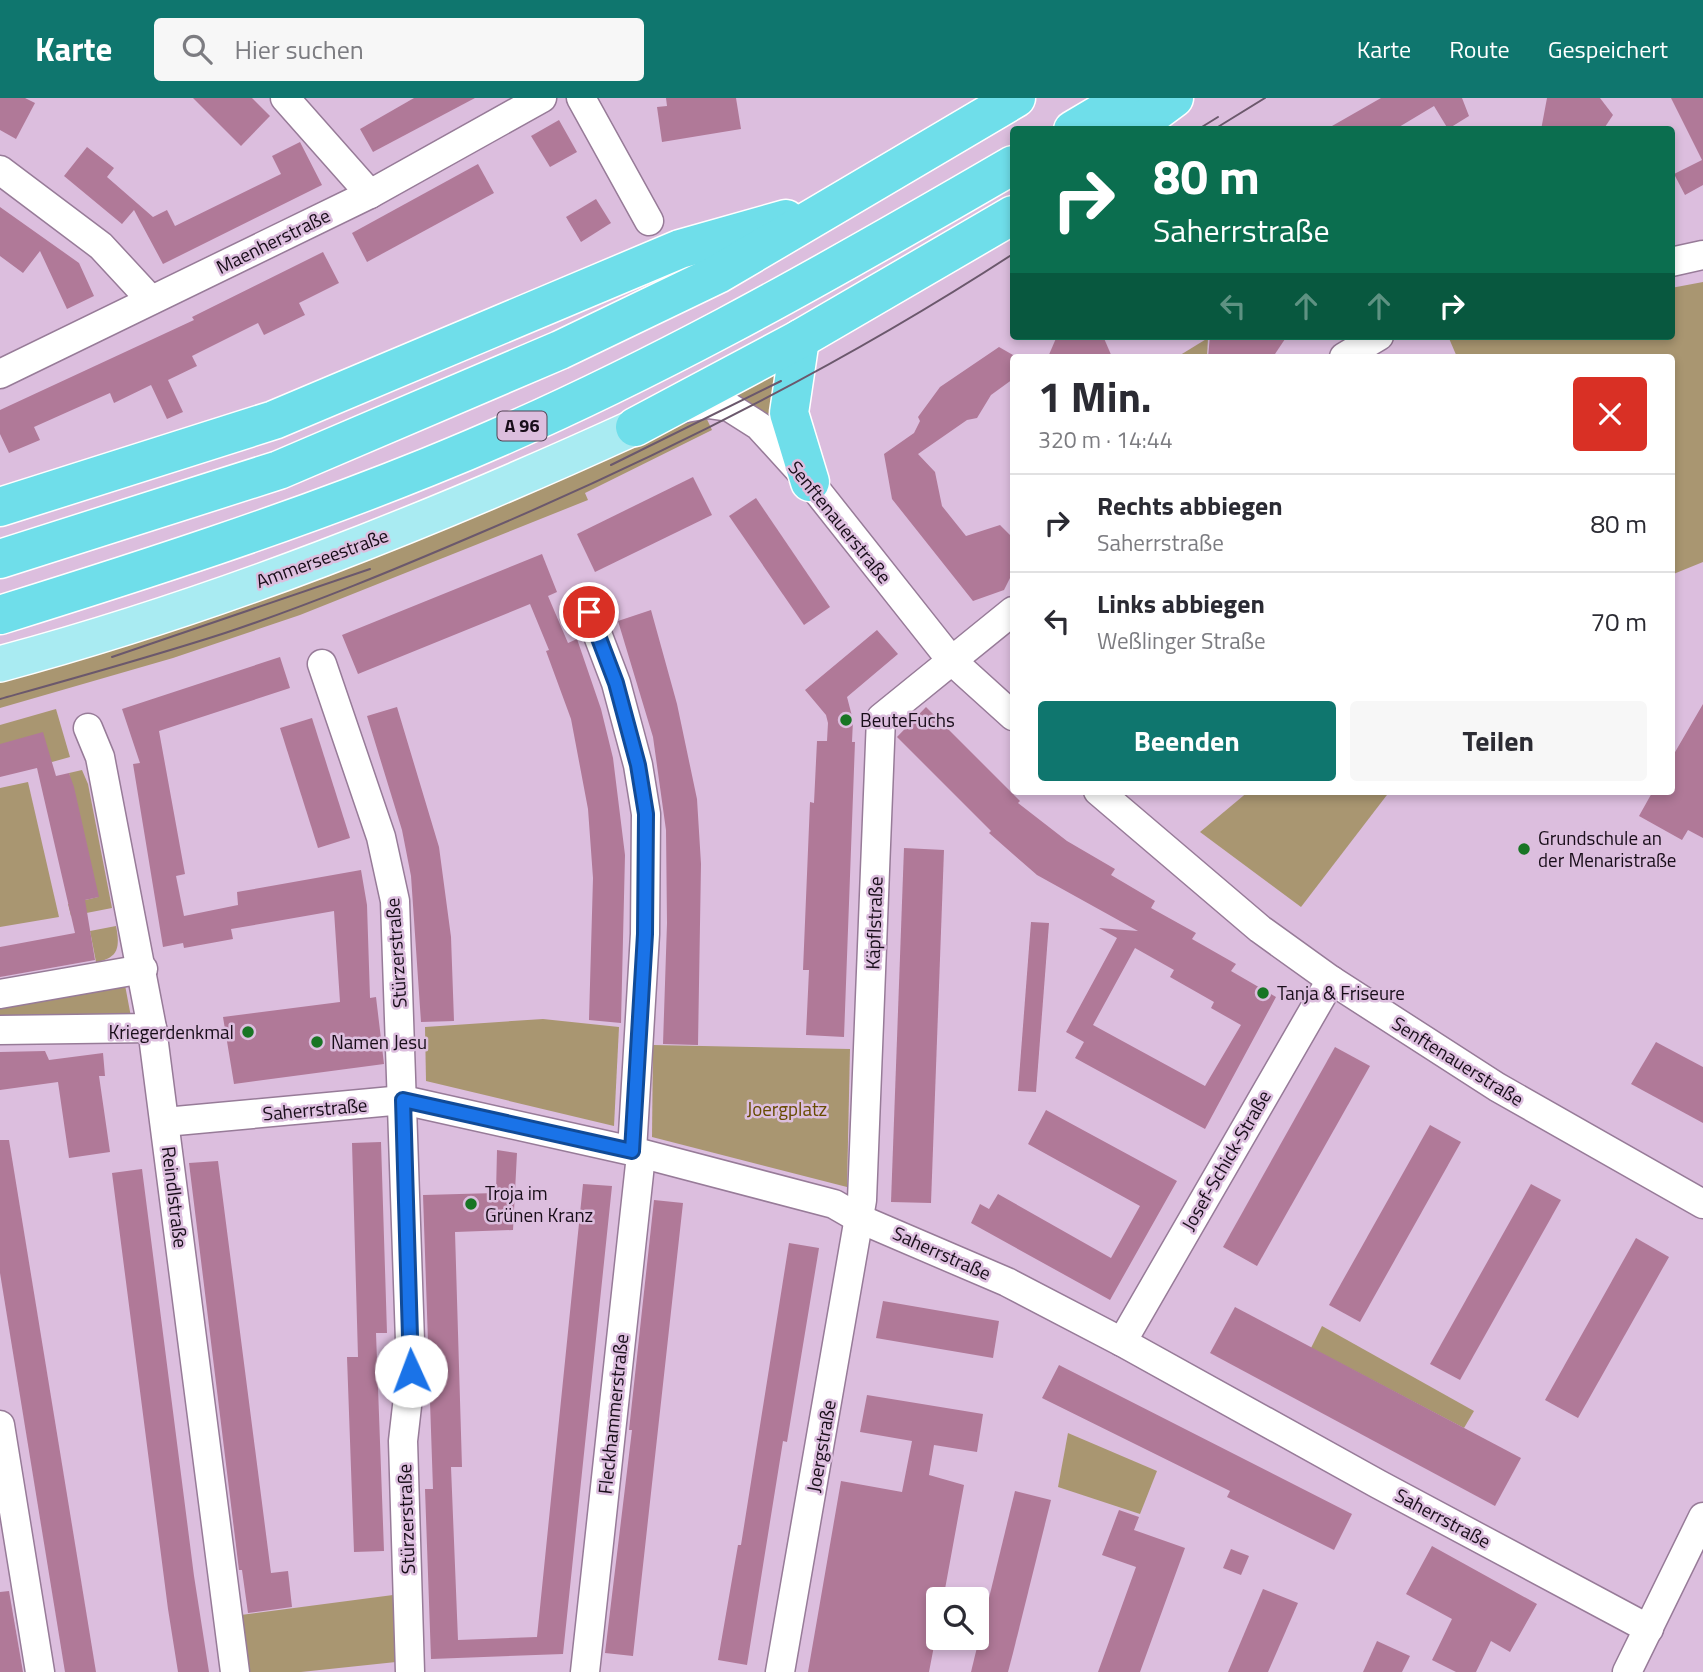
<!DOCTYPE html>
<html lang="de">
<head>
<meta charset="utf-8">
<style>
  body { margin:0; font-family:"Titillium Web",sans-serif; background:#f7f7f7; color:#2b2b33; height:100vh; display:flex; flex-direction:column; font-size:26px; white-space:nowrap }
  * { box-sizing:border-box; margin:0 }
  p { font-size:23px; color:#7c7c81 }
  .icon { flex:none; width:38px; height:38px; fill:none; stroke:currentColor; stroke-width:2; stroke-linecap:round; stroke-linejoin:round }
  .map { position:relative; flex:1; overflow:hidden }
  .panel { position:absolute; left:1010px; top:256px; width:665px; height:441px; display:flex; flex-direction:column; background:#fff; border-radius:7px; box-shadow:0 4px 10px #0003 }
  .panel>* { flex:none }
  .top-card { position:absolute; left:1010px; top:28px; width:665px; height:214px; border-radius:7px; box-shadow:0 4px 10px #0003; background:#0b6e4f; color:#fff; overflow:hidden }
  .fabs { position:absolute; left:926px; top:1489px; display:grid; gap:14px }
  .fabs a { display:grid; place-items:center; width:63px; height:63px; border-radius:7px; background:#fff; box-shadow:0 4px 10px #0003; font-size:35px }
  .pin { position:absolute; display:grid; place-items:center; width:60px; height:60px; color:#fff; margin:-30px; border:4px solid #fff; border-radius:50%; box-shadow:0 2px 7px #0007 }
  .me { position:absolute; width:77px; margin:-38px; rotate:358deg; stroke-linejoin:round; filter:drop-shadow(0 0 5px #0008) }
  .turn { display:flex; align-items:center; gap:24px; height:147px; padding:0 28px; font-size:32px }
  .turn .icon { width:91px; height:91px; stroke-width:2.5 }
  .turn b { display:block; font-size:49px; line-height:60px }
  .lanes { display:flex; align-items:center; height:66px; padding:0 28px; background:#0003; justify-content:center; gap:35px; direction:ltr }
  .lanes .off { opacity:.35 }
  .round { display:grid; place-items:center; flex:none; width:74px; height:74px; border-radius:7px; background:#f7f7f7 }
  .overview { display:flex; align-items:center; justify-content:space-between; height:119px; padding:0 28px }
  h1 { font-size:42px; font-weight:700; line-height:52px }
  .primary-button { display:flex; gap:14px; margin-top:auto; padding:14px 28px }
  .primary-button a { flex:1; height:80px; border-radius:7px; background:#0f766e; color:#fff; font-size:28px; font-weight:700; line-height:80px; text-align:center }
  .primary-button a+a { background:#f7f7f7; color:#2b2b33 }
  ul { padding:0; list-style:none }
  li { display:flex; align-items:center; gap:21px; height:98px; padding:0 28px; border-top:2px solid #e1e1e2 }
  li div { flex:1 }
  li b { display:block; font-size:26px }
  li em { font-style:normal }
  header { display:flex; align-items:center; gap:42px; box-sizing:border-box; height:98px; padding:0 35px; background:#0f766e; color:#fff }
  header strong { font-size:33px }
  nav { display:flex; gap:38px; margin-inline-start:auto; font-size:24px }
  .search { width:490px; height:63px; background:#f7f7f7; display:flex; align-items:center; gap:18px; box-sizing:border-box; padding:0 24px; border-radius:7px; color:#7c7c81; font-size:26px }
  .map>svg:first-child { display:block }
  .green { fill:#a99671 }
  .building { fill:#b07998; fill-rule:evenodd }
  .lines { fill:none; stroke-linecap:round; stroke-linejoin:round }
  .minor-casing { stroke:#977b98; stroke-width:31 }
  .major-casing { stroke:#fff; stroke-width:38 }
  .highway-casing { stroke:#fff; stroke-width:41 }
  .minor { stroke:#fff; stroke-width:28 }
  .major { stroke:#a9ebf2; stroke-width:35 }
  .highway { stroke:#6fdeea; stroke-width:38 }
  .tram { stroke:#6b586c; stroke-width:2 }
  .route-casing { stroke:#114b97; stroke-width:18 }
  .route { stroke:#1a73e8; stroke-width:12 }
  .poi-dot { fill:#187524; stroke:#dcbede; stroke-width:2.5 }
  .labels { text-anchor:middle; stroke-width:5; stroke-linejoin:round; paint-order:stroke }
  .shield { fill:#dcbede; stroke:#534254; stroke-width:2 }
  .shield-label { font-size:18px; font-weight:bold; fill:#180d19 }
  .street-label { font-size:19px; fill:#180d19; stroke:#dcbede }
  .poi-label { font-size:19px; fill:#180d19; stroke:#dcbede; text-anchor:start }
  .park-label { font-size:19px; fill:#664b00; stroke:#dcbede }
</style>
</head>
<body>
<header>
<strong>Karte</strong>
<div class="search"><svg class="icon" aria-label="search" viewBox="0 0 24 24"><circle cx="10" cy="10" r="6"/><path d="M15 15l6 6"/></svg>Hier suchen</div>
<nav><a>Karte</a><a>Route</a><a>Gespeichert</a></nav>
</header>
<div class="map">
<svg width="1703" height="1574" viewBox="0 0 1703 1574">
  <rect width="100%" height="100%" fill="#dcbede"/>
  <g class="green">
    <path d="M1703,184V464L1671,477V259H1457L1448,238H1671V190Z"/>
    <path d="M1208,240L1207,259H1177Z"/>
    <path d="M784,263L783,308L760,320L726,294Z"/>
    <path d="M704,315L712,332L585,395L588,402L300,517L173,560L0,610V581Z"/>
    <path d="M56,611L70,659L52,664L0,646V627Z"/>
    <path d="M82,672L88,686L112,810L71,818L68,806L98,799L69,675Z"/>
    <path d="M28,684L59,819L0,829V690Z"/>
    <path d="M1249,693H1390L1301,809L1200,734Z"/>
    <path d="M116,828C120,849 119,860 96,864L90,833Z"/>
    <path d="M125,887L131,919L0,924V909Z"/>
    <path d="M543,921L619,929L614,1028L426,983L425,929Z"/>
    <path d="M653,947L850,951L847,1089L652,1039Z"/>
    <path d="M1322,1228L1474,1313L1464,1330L1311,1250Z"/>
    <path d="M1068,1335L1157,1373L1140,1416L1058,1389Z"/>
    <path d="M393,1497L396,1564L301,1574H248L241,1517Z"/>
  </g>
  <g class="building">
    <path d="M0,0H25L35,5L16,41L0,32Z"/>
    <path d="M193,0H252L270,18L241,48Z"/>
    <path d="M414,0H475L373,54L360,31Z"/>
    <path d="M666,0H736L741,31L662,44L657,9L667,8Z"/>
    <path d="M1381,0H1462L1469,18L1448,31L1434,8L1394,32H1325Z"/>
    <path d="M1547,0H1600L1613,17L1603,32H1541Z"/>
    <path d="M1671,0H1703V87L1685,97L1674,76L1702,62Z"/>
    <path d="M559,22L577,54L550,69L531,38Z"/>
    <path d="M300,44L322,87L163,166L134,112L122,126L64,78L87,49L114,70L107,79L153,119L167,112L175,128L281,76L272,58Z"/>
    <path d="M478,66L494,95L367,164L352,135Z"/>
    <path d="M596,101L611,125L581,144L566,119Z"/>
    <path d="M0,109L79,165L94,198L67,211L40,153L23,175L0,158Z"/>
    <path d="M323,154L339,185L299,205L305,217L264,237L258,225L192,258L197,268L168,282L183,314L167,321L151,287L114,305L110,295L34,329L40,342L9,355L0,336V312L194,222L192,219Z"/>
    <path d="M1057,238H1103L1112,259H1048Z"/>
    <path d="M1210,238H1287L1273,259H1208Z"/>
    <path d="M999,249L1013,257V281L991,297L977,320L967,322L918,356L935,374L942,408L966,438L1000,427L1013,440V474L1004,492L973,503L892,401L884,356L914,335L920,323L918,319L940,289Z"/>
    <path d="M693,379L712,417L595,474L577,436Z"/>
    <path d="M756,400L830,509L804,527L729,418Z"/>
    <path d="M542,456L557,494L548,498L568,545L577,541L601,611L613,660L625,757L621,925L589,922L593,780L588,711L571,621L546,553L549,552L530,506L358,576L342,537Z"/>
    <path d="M651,512L677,606L697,701L701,766L698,947L663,946L667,825L666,732L653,639L618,523Z"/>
    <path d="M877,532L898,556L847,599L853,622L852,644H855L844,939L806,937L809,872H803L810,704L814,705L817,643H827L828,625L826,617L805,592Z"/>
    <path d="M280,559L290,590L159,633L185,776L176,778L184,818L238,807L237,794L361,772L367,807L370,900L376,899L384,966L234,986L223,919L340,904L334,813L231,831L233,841L184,850L183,845L163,849L133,666L140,665L122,611Z"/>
    <path d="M1703,606V740L1688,732L1682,742L1639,718L1653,693H1671V661Z"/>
    <path d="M397,609L439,749L451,839L454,923L421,924L411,778L402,732L367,618Z"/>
    <path d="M926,609L1020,703L1018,705L1067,743L1115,771L1111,777L1155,803L1151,810L1196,835L1192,841L1236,866L1231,873L1276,899L1205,1031L1075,960L1084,944L1066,934L1117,840L1099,830L1138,833L1037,777L989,735L991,733L897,639ZM1135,850L1174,872L1170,879L1214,904L1211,910L1241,927L1205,988L1093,927Z"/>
    <path d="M312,620L350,740L318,750L280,630Z"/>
    <path d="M43,634L56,678L69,675L74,689L99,799L85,802L95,862L0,879V849L75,835L37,670L0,679V646Z"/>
    <path d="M904,750L944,752L931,1105L891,1104Z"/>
    <path d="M1031,824L1049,825L1036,994L1018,993Z"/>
    <path d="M1656,944L1703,969V1025L1631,986Z"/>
    <path d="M1335,949L1370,968L1257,1168L1223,1149Z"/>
    <path d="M45,953L49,962L103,955L105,978H99L110,1054L69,1060L58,984L0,992V954Z"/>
    <path d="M1046,1012L1177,1083L1110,1202L971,1125L980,1106L989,1111L998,1096L1111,1160L1140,1108L1028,1046Z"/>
    <path d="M1430,1027L1461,1044L1360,1224L1329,1207Z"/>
    <path d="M0,1042H9L96,1574H65L0,1175Z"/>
    <path d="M381,1044L387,1235H376L384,1453L354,1454L347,1259H358L352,1045Z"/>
    <path d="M497,1052L517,1055L513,1132L455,1134L462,1369H451L458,1542L537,1539L583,1086L612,1088L563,1556L431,1561L425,1391H433L423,1097L496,1095Z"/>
    <path d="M218,1063L271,1475L288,1473L292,1509L248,1515L242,1472H239L189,1065Z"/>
    <path d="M142,1071L194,1478L209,1574H178L168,1511L112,1075Z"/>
    <path d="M1531,1086L1561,1102L1460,1282L1430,1266Z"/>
    <path d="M654,1102L683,1105L633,1558L605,1555L632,1332H629Z"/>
    <path d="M1636,1140L1669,1159L1578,1320L1545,1302Z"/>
    <path d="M789,1145L819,1150L787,1344L783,1343L747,1567L718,1562L738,1447H741Z"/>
    <path d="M883,1203L999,1223L993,1260L876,1240Z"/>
    <path d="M1235,1209L1521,1360L1495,1408L1210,1255Z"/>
    <path d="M1059,1267L1352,1416L1334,1452L1227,1399L1230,1393L1042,1300Z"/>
    <path d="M867,1297L983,1316L977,1354L934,1347L929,1377L964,1387L943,1502H938V1527L929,1574H808L841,1383L902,1394L912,1343L860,1334Z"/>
    <path d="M1015,1393L1051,1402L1013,1555L1008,1574H971Z"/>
    <path d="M1119,1412L1139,1419L1134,1432L1185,1450L1140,1574H1098L1136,1469L1102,1457Z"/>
    <path d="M1432,1448L1537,1506L1510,1554L1491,1543L1476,1574H1456L1432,1562L1452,1521L1406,1496Z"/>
    <path d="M1231,1451L1249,1458L1241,1477L1223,1470Z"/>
    <path d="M1263,1491L1298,1505L1268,1574H1228Z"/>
    <path d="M9,1493L18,1545L23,1574H0V1494Z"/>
    <path d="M1377,1543L1410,1558L1402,1574H1363Z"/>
  </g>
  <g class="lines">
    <g class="minor-casing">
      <g id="minor">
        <path d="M285,0L370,96"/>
        <path d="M581,0L649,123"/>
        <path d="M0,72L101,148L151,202"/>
        <path d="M1671,164L1703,157"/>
        <path d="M1344,259L1379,238"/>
        <path d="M0,276L370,96L542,0"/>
        <path d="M680,311L708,306L729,309L759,328L810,384L951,562L1013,618"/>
        <path d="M589,514L616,585L638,667L646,716L645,836L632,1053"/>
        <path d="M322,566L381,739L395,803L411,1273L403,1343L410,1574"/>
        <path d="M88,630L100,659L152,930L235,1574"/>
        <path d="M1098,693L1260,831L1331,882L1497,989L1703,1106"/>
        <path d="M0,896L143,871"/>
        <path d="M0,932L152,930"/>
        <path d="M165,1024L403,1002L632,1053L834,1106L860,1121L1007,1184L1122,1244L1378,1386L1649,1531"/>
        <path d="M1122,1244L1331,882"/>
        <path d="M0,1327L40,1574"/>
        <path d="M585,1574L641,1057"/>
        <path d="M780,1574L862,1102L881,620L1013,513"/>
        <path d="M1627,1574L1703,1419"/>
      </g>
    </g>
    <g class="major-casing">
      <path id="major" d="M0,566C219,507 429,423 635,329"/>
    </g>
    <g class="highway-casing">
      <g id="highway">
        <path d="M1073,32L1127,0"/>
        <path d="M1131,32L1174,0"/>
        <path d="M800,241L789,315L810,384"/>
        <path d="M635,329L800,241L1013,117"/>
        <path d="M0,409L274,322L680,151L786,121"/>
        <path d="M0,461L279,372L560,252L718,176L1016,0"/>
        <path d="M0,517C144,472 287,426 428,369C632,287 824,177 1013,67"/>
      </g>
    </g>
    <use href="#minor" class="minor"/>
    <use href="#major" class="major"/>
    <use href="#highway" class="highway"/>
    <g class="tram">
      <path d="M1197,32L1218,19"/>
      <path d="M1213,32L1265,0"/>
      <path d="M611,367L781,283"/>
      <path d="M112,559L370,471"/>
      <path d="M0,601C75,580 151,559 225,535C312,506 396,471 480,435C666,356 844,266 1013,156"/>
    </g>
  </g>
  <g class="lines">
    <g class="route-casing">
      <path id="route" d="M411,1273L403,1002L632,1053L645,836L646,716L638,667L616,585L589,514"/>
    </g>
    <use href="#route" class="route"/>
  </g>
  <g class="poi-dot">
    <circle cx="846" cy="622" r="7"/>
    <circle cx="1524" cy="751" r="7"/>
    <circle cx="1263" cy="895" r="7"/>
    <circle cx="248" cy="934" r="7"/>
    <circle cx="317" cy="944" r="7"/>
    <circle cx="471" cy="1106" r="7"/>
  </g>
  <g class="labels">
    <rect class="shield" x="497.5" y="313.5" width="49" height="29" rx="5"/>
    <g class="shield-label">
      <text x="522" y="334">A 96</text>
    </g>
    <g class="street-label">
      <text transform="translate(273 143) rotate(-26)" y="7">Maenherstraße</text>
      <text transform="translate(840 424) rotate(51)" y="7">Senftenauerstraße</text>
      <text transform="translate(322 460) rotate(-20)" y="7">Ammerseestraße</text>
      <text transform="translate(874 825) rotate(-88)" y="7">Käpflstraße</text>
      <text transform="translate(396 855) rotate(-94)" y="7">Stürzerstraße</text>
      <text transform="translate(1458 963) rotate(32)" y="7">Senftenauerstraße</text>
      <text transform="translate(315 1011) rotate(-5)" y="7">Saherrstraße</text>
      <text transform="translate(1226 1062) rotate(-60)" y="7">Josef-Schick-Straße</text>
      <text transform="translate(175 1099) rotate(83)" y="7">Reindlstraße</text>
      <text transform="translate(942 1155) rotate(24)" y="7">Saherrstraße</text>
      <text transform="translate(613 1316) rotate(-84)" y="7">Fleckhammerstraße</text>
      <text transform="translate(821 1348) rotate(-80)" y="7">Joergstraße</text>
      <text transform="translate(1443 1420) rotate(28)" y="7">Saherrstraße</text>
      <text transform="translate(406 1421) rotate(-92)" y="7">Stürzerstraße</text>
    </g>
    <g class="poi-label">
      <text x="860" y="629">BeuteFuchs</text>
      <text x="1538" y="747">Grundschule an<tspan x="1538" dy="22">der Menaristraße</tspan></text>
      <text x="1277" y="902">Tanja &amp; Friseure</text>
      <text x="234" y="941" text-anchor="end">Kriegerdenkmal</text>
      <text x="331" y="951">Namen Jesu</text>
      <text x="485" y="1102">Troja im<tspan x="485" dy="22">Grünen Kranz</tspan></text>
    </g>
    <g class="park-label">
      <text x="787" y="1018">Joergplatz</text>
    </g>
  </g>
</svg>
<div class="fabs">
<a><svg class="icon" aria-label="search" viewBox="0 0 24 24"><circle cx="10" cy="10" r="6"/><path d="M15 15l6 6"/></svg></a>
</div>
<div class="pin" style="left:589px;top:514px;background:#d93025"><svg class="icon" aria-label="arrive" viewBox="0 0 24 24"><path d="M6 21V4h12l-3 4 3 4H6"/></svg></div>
<svg class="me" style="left:411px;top:1273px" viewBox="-20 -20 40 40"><circle r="19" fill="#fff"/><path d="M0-13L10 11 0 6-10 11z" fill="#1a73e8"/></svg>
<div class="top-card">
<div class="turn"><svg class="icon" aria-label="right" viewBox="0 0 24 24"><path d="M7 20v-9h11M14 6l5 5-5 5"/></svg><div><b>80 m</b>Saherrstraße</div></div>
<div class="lanes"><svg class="icon off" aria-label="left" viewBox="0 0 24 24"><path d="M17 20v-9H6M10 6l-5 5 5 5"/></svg><svg class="icon off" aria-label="ahead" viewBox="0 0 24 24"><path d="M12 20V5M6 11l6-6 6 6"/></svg><svg class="icon off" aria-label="ahead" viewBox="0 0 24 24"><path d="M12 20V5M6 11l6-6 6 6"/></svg><svg class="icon" aria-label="right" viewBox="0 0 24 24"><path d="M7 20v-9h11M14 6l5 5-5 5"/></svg></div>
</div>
<section class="panel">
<div class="overview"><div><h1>1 Min.</h1><p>320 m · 14:44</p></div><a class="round" style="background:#d93025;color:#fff"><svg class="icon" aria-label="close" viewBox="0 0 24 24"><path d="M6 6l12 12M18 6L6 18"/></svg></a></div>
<ul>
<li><svg class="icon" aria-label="right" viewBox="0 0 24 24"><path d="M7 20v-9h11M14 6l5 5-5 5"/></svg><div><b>Rechts abbiegen</b><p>Saherrstraße</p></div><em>80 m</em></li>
<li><svg class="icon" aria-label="left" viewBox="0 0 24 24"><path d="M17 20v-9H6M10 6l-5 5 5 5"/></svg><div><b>Links abbiegen</b><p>Weßlinger Straße</p></div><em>70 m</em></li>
</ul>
<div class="primary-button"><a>Beenden</a><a>Teilen</a></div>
</section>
</div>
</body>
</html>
